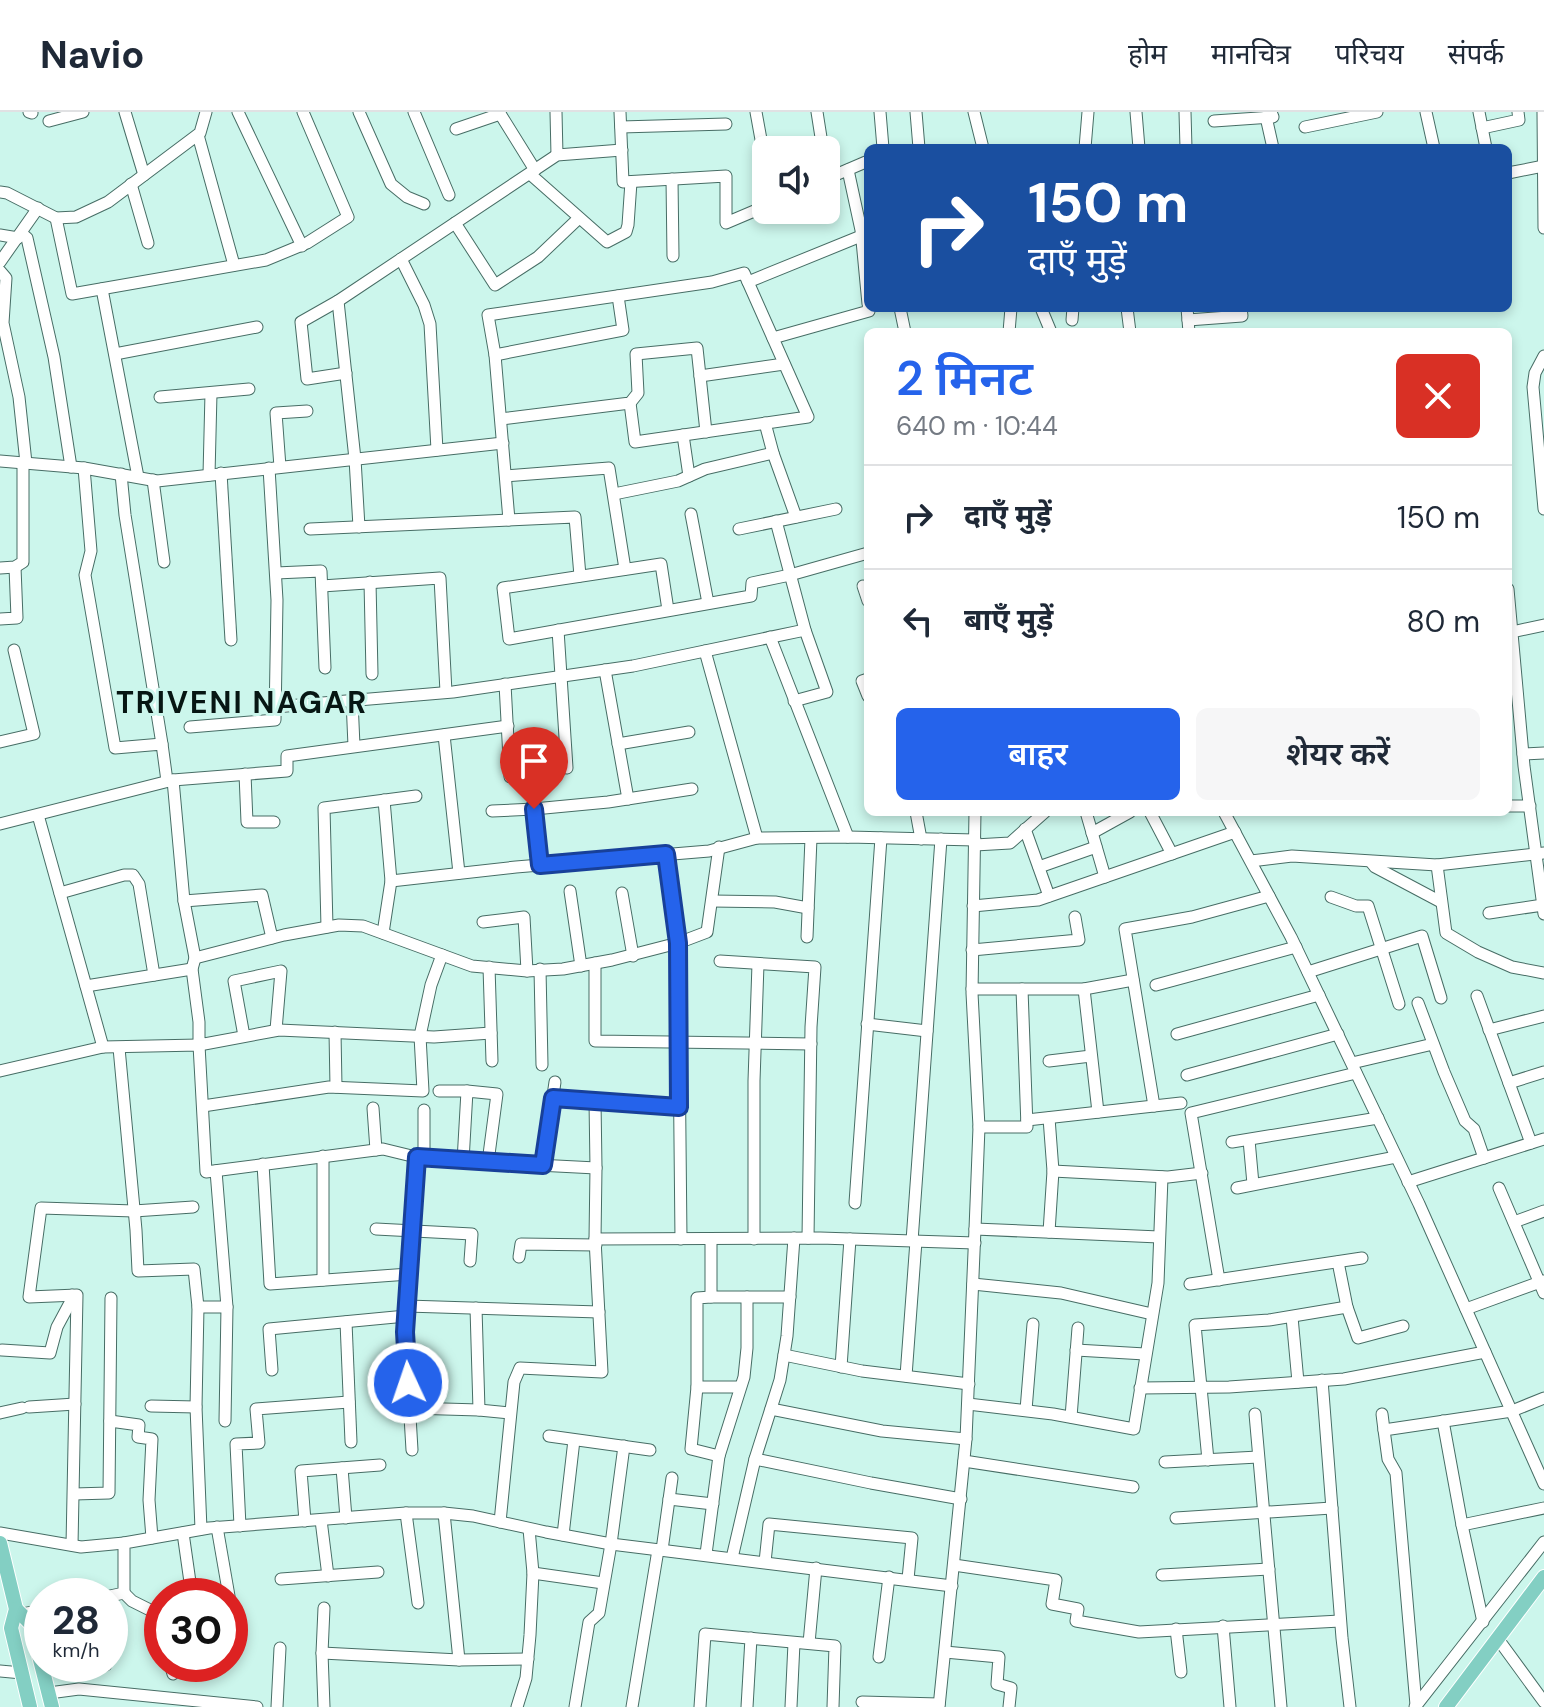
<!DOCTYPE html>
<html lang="hi">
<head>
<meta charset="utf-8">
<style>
  body { margin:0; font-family:"DM Sans","Noto Sans Devanagari",sans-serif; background:#f6f6f7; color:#1f2937; height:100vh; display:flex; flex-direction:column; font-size:30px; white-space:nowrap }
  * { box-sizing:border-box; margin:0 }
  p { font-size:26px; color:#747a83 }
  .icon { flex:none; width:44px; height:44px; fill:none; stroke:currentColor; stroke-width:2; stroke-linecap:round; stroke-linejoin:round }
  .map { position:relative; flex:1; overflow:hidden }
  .panel { position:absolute; left:864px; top:216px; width:648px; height:488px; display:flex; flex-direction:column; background:#fff; border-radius:12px; box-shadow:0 4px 12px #0003 }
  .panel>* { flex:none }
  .banner { position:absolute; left:864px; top:32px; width:648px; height:168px; border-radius:12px; box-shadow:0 4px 12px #0003; background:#1a4fa0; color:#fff; overflow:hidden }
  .tools { position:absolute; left:752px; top:24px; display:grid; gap:16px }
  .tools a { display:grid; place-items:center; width:88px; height:88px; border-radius:12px; background:#fff; box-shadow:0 4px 12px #0003; font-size:40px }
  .speed { position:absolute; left:24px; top:1466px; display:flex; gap:16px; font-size:40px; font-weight:700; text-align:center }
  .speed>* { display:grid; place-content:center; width:104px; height:104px; border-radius:50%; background:#fff; box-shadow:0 4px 12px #0003; line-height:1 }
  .speed small { font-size:20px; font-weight:400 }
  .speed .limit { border:12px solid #d22; background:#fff; color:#111 }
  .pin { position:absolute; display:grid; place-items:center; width:68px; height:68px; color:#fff; margin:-82px -34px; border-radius:50% 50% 50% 0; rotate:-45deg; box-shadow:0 0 8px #0007 }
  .pin .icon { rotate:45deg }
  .me { position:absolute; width:88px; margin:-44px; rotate:357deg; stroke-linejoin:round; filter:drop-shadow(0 0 6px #0008) }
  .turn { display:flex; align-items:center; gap:28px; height:168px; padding:0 32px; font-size:36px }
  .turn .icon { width:104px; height:104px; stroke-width:2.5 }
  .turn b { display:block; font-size:56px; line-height:68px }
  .round { display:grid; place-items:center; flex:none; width:84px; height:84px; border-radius:12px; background:#f6f6f7 }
  .head { display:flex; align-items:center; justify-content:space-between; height:136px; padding:0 32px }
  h1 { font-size:48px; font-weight:600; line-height:60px; color:#2563eb }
  .cta { display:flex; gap:16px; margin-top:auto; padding:16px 32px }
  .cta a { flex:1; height:92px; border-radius:12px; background:#2563eb; color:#fff; font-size:32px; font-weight:600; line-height:92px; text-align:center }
  .cta a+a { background:#f6f6f7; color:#1f2937 }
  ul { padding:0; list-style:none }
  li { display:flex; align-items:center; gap:24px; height:104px; padding:0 32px; border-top:2px solid #e0e1e3 }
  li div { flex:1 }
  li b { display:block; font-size:30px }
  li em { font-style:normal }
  header { display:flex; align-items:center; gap:48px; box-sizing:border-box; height:112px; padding:0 40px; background:#fff; border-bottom:2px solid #e0e1e3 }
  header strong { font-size:38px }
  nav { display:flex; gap:44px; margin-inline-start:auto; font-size:28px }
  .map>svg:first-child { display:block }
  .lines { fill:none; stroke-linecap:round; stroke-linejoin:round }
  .minor-casing { stroke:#476d65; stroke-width:13 }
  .major-casing { stroke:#fff; stroke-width:16 }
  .minor { stroke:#fff; stroke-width:11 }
  .major { stroke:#83cfc3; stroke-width:14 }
  .route-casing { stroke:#184099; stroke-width:20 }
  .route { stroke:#2563eb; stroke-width:14 }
  .labels { text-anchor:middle; stroke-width:6; stroke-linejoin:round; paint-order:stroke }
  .district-label { font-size:30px; font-weight:bold; letter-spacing:2px; fill:#071613; stroke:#ccf6ec }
</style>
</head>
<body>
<header>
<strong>Navio</strong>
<nav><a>होम</a><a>मानचित्र</a><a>परिचय</a><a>संपर्क</a></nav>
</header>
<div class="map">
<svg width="1544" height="1595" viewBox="0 0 1544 1595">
  <rect width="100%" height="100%" fill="#ccf6ec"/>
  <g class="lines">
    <g class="minor-casing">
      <g id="minor">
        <path d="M29,0L32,1"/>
        <path d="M125,0L144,63"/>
        <path d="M238,0L302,134"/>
        <path d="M359,0L391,72L407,85L424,92"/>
        <path d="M414,0L449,83"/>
        <path d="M499,0L535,58"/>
        <path d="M556,0L557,43"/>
        <path d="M620,0L623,70L726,64V111L766,94"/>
        <path d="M756,0L766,55"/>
        <path d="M817,0L823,38"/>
        <path d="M880,0L883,36"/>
        <path d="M916,0L919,36"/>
        <path d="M974,0L983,36"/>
        <path d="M1136,0L1139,36"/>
        <path d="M1185,0L1186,36"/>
        <path d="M1426,0L1434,36"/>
        <path d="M1479,0L1486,36"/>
        <path d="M1543,0L1544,116"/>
        <path d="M1266,5L1273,36"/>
        <path d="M49,9L83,0"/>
        <path d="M1214,9L1273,5L1271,0"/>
        <path d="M621,15L726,12"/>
        <path d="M1305,15L1377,0"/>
        <path d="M1482,16L1519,8L1518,0"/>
        <path d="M456,17L500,2"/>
        <path d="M198,23L234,153"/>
        <path d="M1085,36L1088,0"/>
        <path d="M848,58L861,118L868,192"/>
        <path d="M1508,61L1544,54"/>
        <path d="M530,62L607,130L626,120L628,113L631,70"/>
        <path d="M672,67L673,144"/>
        <path d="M826,67L868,49"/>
        <path d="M131,72L148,131"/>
        <path d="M0,80L7,81L56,106L76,105L108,90L200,21L206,0"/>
        <path d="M56,106L72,182L266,148L307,131L348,105L303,0"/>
        <path d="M455,111L495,173L538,145L579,106"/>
        <path d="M21,121L27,126L54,245L71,355"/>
        <path d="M0,123L18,126"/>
        <path d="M401,147L424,193L430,212L437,338"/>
        <path d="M0,150L38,96"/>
        <path d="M0,159L6,166L3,211L19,285L26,351"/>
        <path d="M748,170L861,124"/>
        <path d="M102,177L138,365"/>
        <path d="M338,189L355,347L359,415"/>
        <path d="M900,196L905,220"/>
        <path d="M1041,196L1051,220"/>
        <path d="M1127,196L1130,220"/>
        <path d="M1187,196L1189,220"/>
        <path d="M1072,208L1073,196"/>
        <path d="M1188,208L1242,204L1241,196"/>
        <path d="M1009,220L1011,196"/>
        <path d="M773,226L869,199L868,196"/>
        <path d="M115,242L257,215"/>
        <path d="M495,243L623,218L618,184"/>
        <path d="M1544,244L1535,261L1533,275L1544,397"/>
        <path d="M346,261L307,267L301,210L338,189L557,43L622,38"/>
        <path d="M700,264L784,252"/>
        <path d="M160,285L249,277"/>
        <path d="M501,307L630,291L638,281L636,242L697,236L706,320"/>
        <path d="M765,311L773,341L796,405"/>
        <path d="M683,323L689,364"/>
        <path d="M0,349L84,356L157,369L503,331"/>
        <path d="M280,355L276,301L307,299"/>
        <path d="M84,356L91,439L85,463L115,636L162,632L167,669"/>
        <path d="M221,361L231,528"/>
        <path d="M121,362L125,403L162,632"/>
        <path d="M209,363L211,281"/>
        <path d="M506,364L609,356L625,457"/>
        <path d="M153,368L164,450"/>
        <path d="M614,382L678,369L705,357L773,341"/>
        <path d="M691,402L708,491"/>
        <path d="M509,408L495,243L488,203L712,170L744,161L808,305L635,330L630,291"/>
        <path d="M776,409L805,518L827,580L794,589"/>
        <path d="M310,417L575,405L580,464"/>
        <path d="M739,417L836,397"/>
        <path d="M0,456L15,455L23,450V351"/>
        <path d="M276,461L321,459L325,556"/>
        <path d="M370,470L372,562"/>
        <path d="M322,474L440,466L446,580"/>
        <path d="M863,474L868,489"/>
        <path d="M1508,477L1524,654L1544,802"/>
        <path d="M668,498L661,452L503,476L509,527L751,484L752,471L790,463L868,441"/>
        <path d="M0,507L17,506L15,455"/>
        <path d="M558,518L567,656"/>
        <path d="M1512,520L1544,513"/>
        <path d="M770,525L848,725"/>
        <path d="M705,539L757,726"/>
        <path d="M605,558L628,687"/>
        <path d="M868,567L862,569L868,584"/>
        <path d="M505,572L510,665"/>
        <path d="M352,588L354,634"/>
        <path d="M275,595L453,580L633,554L805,518"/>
        <path d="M190,615L275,608L277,488L269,356"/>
        <path d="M444,623L459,761"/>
        <path d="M0,630L34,622L14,538"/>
        <path d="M618,632L689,620"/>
        <path d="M1523,642L1544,641"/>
        <path d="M245,662L247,710H274"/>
        <path d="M173,668L184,789L195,846L192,857L199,910V933L279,918L434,925L491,921"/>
        <path d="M1508,694H1530"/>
        <path d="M492,699L534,697"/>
        <path d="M916,700L921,727"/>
        <path d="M1086,700L1105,765"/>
        <path d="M1150,700L1172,742"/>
        <path d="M1224,700L1291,825L1419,1092L1544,1372"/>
        <path d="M38,703L103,935"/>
        <path d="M0,712L173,668L287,659V644L508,614"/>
        <path d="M1025,717L1049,784"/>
        <path d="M1092,721L1130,700"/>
        <path d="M975,733L1010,731L1045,700"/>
        <path d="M666,742L678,831L681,1127"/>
        <path d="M1251,749L1292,744L1437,753L1544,741"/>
        <path d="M1371,750L1375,755L1441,790"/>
        <path d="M540,753L534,697L608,690L692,677"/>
        <path d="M1437,753L1446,821L1478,840L1512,855L1544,861"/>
        <path d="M1039,755L1096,735"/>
        <path d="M391,769L516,755L709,739L757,726L848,725L975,728"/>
        <path d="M570,779L581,854"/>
        <path d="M60,781L124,763H133L139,772L154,863"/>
        <path d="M622,781L633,844"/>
        <path d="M1331,785L1356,794H1368L1399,892"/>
        <path d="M184,789L262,783L272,826"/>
        <path d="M712,789L775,790L808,796"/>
        <path d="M973,794L1038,788L1235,720"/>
        <path d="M1489,801L1543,793"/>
        <path d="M483,810L524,805L527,859"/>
        <path d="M327,815L324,696L416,684"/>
        <path d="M383,821L391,769L384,688"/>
        <path d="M807,825L811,726"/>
        <path d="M972,838L1079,828L1075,805"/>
        <path d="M195,846L284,823L339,813L363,814L472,854L527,859L563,857L612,848L678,831L707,820L719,735"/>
        <path d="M720,849L815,855L811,915L808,1126"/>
        <path d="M595,851V929L811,932"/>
        <path d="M489,855L492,949"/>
        <path d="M540,857L542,953"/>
        <path d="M1308,860L1422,824L1441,886"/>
        <path d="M1156,873L1296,835"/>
        <path d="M86,874L192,857"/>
        <path d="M972,877H1084L1133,868"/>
        <path d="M1084,877L1098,1000"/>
        <path d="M1477,884L1531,1031"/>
        <path d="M1418,891L1444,960L1465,1009L1474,1017L1484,1046"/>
        <path d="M867,912L927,919"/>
        <path d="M1489,918L1544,904"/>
        <path d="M335,920L336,975"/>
        <path d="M1177,922L1319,883"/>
        <path d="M244,924L234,869L281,859L276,918"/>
        <path d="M119,936L136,1118L138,1159L194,1157L198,1195L196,1295L201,1417"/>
        <path d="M1049,949L1091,944"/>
        <path d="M1352,951L1433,932"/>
        <path d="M0,959L103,935L199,933L206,1060L383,1037L424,1047L596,1056L595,1127L820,1126L975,1131"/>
        <path d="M1187,963L1338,922"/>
        <path d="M1509,971L1544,960"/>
        <path d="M439,979H467"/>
        <path d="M553,986L679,995"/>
        <path d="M595,989L596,1056"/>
        <path d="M203,994L329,975L423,979L420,924L431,873L442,843"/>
        <path d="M1154,994L1125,817L1192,805L1269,784"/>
        <path d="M373,996L376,1038"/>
        <path d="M424,998V1047"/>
        <path d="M1027,1008L1181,991"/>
        <path d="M979,1015H1027L1022,877"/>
        <path d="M1249,1028L1253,1072"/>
        <path d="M1232,1030L1378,1006"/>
        <path d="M323,1044V1168"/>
        <path d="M463,1049L467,979L497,982L488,1050"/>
        <path d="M263,1052L270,1172L409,1162"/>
        <path d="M543,1053L555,970"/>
        <path d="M216,1059L227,1195L225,1309"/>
        <path d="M1053,1059L1168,1065L1202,1061"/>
        <path d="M1408,1070L1544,1027"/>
        <path d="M1237,1076L1396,1045"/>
        <path d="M1499,1076L1544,1181"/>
        <path d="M855,1091L881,726"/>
        <path d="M1514,1110L1544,1099"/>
        <path d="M376,1117L472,1122L470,1149"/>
        <path d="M975,1117L1159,1125"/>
        <path d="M1049,1120L1053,1059L1049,1006"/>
        <path d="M711,1127V1185"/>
        <path d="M754,1127V969L758,852"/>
        <path d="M912,1129L941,727"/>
        <path d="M519,1145L521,1132L596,1133"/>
        <path d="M1338,1150L1347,1195L1358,1226L1403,1214"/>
        <path d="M1219,1168L1191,1001L1356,961"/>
        <path d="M973,1172L1061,1181L1152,1202"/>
        <path d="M1190,1172L1362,1146"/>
        <path d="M407,1194L599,1200"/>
        <path d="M198,1195H227"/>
        <path d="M476,1196L479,1298"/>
        <path d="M1466,1197L1543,1169"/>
        <path d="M1292,1205L1298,1270"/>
        <path d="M346,1210L351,1330"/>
        <path d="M2,1238L50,1241L57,1215L72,1187V1183"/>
        <path d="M1076,1238L1145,1242"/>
        <path d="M784,1243L862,1259L969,1272"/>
        <path d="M841,1255L850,1127"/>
        <path d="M272,1258L269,1217L406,1204"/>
        <path d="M906,1264L916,1129"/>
        <path d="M1322,1268L1342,1526L1350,1595"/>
        <path d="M697,1275H740"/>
        <path d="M1140,1276L1229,1275L1344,1267L1485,1240"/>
        <path d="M968,1292L1053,1302L1134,1317L1158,1171L1162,1065"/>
        <path d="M151,1294L196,1295"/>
        <path d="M29,1295L75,1292"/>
        <path d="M410,1296L479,1298L510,1301"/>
        <path d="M771,1297L882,1319L966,1327"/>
        <path d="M1026,1298L1033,1212"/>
        <path d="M0,1301L22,1296"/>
        <path d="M1255,1302L1281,1595"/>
        <path d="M1382,1302L1384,1318"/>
        <path d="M1071,1305L1078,1216"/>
        <path d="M110,1309L139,1313L138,1325L152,1327L149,1388L152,1426"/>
        <path d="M1443,1309L1462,1413L1483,1510"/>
        <path d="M549,1324L650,1338"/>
        <path d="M412,1338L405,1220L417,1045"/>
        <path d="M719,1344L691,1337L697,1275V1186L711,1185H790"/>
        <path d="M755,1347L871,1371L961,1387"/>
        <path d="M1208,1348L1195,1213L1269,1208L1347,1195"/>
        <path d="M964,1349L1133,1375"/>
        <path d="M1165,1350L1258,1345"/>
        <path d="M342,1356L346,1406"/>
        <path d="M74,1382L109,1381L111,1186"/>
        <path d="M669,1387L713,1392"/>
        <path d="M406,1401L418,1491"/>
        <path d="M444,1401L459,1548"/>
        <path d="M1176,1406L1332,1396"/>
        <path d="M321,1408L328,1464"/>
        <path d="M305,1409L301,1359L380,1353"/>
        <path d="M500,1410L514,1270L520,1256L602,1260L595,1127"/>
        <path d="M1462,1413L1544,1396"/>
        <path d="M240,1414L236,1332L259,1331L256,1297L349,1290"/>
        <path d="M217,1415L229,1484"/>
        <path d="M0,1421L81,1435L124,1431"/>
        <path d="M183,1421L192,1484"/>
        <path d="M563,1423L574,1328"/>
        <path d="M72,1433L77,1183L29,1185L41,1096L134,1099L193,1095"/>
        <path d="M662,1438L672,1366"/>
        <path d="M706,1442L719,1344L744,1265L747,1236V1185"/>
        <path d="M732,1446L755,1347L780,1268L787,1224L794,1126"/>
        <path d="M765,1450L769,1412L912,1426L908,1467"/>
        <path d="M954,1453L1056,1468L1052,1492L1078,1497L1076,1509L1139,1520L1340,1509"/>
        <path d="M533,1461L603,1471"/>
        <path d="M1162,1463L1269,1457"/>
        <path d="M281,1467L378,1460"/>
        <path d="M124,1481L132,1489L158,1502L162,1517"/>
        <path d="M110,1484L124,1481V1431L209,1416L406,1401H444L473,1404L546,1420L611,1432L952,1474"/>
        <path d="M230,1492L233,1509"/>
        <path d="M324,1496L322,1541L324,1595"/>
        <path d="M22,1502L42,1498"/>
        <path d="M1223,1514L1230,1595"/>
        <path d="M1176,1517L1181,1560"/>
        <path d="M1498,1527L1544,1590"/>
        <path d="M809,1531L816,1456"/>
        <path d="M945,1540L999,1545L997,1572L1011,1576L1009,1595"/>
        <path d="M322,1541L459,1548L528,1547"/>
        <path d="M879,1545L889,1465"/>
        <path d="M106,1552V1553"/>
        <path d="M170,1552L173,1562"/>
        <path d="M0,1559L22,1561"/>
        <path d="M49,1581L79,1577L257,1595"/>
        <path d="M862,1590L939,1592"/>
        <path d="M1416,1593L1396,1361L1388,1347L1384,1318L1512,1299L1544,1286"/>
        <path d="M277,1595L280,1536"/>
        <path d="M517,1595L526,1566L530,1523L533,1461L529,1417"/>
        <path d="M575,1595L589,1510L599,1501L611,1432L624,1334"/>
        <path d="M632,1595L658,1438"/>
        <path d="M700,1595L705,1522L835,1534L833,1595"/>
        <path d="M747,1595L751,1526"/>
        <path d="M791,1595L794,1531"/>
        <path d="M939,1595L966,1327L975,1117L979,1015L972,881L975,700"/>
        <path d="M1415,1595L1544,1430"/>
      </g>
    </g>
    <g class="major-casing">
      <g id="major">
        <path d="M0,1431L16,1497L11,1516L30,1595"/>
        <path d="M16,1497L31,1512L52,1595"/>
        <path d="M1446,1595L1544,1465"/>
      </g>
    </g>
    <use href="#minor" class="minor"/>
    <use href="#major" class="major"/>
  </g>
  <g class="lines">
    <g class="route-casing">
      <path id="route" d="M408,1271L405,1220L417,1045L543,1053L553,986L679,995L678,831L666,742L540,753L534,697"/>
    </g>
    <use href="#route" class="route"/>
  </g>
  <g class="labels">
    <g class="district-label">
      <text x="242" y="601">TRIVENI NAGAR</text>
    </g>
  </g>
</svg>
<div class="tools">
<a><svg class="icon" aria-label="sound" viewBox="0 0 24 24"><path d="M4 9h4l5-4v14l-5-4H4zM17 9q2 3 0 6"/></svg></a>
</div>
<div class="speed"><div>28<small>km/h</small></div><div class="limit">30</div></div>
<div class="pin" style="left:534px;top:697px;background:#d93025"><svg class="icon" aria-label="arrive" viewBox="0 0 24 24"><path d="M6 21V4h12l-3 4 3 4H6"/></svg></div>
<svg class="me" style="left:408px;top:1271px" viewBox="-20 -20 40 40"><circle r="17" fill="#2563eb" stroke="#fff" stroke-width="3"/><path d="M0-11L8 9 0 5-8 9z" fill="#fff"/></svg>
<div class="banner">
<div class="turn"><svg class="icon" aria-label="right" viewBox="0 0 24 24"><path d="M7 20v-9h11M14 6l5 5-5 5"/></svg><div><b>150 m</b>दाएँ मुड़ें</div></div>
</div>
<section class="panel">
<div class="head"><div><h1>2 मिनट</h1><p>640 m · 10:44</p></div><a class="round" style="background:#d93025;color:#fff"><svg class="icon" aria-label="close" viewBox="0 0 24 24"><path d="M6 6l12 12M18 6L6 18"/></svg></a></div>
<ul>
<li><svg class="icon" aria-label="right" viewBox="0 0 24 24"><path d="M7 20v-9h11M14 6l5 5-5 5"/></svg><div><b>दाएँ मुड़ें</b></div><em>150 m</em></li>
<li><svg class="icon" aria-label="left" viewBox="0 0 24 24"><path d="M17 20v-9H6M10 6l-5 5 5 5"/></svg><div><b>बाएँ मुड़ें</b></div><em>80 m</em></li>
</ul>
<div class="cta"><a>बाहर</a><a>शेयर करें</a></div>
</section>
</div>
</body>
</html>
